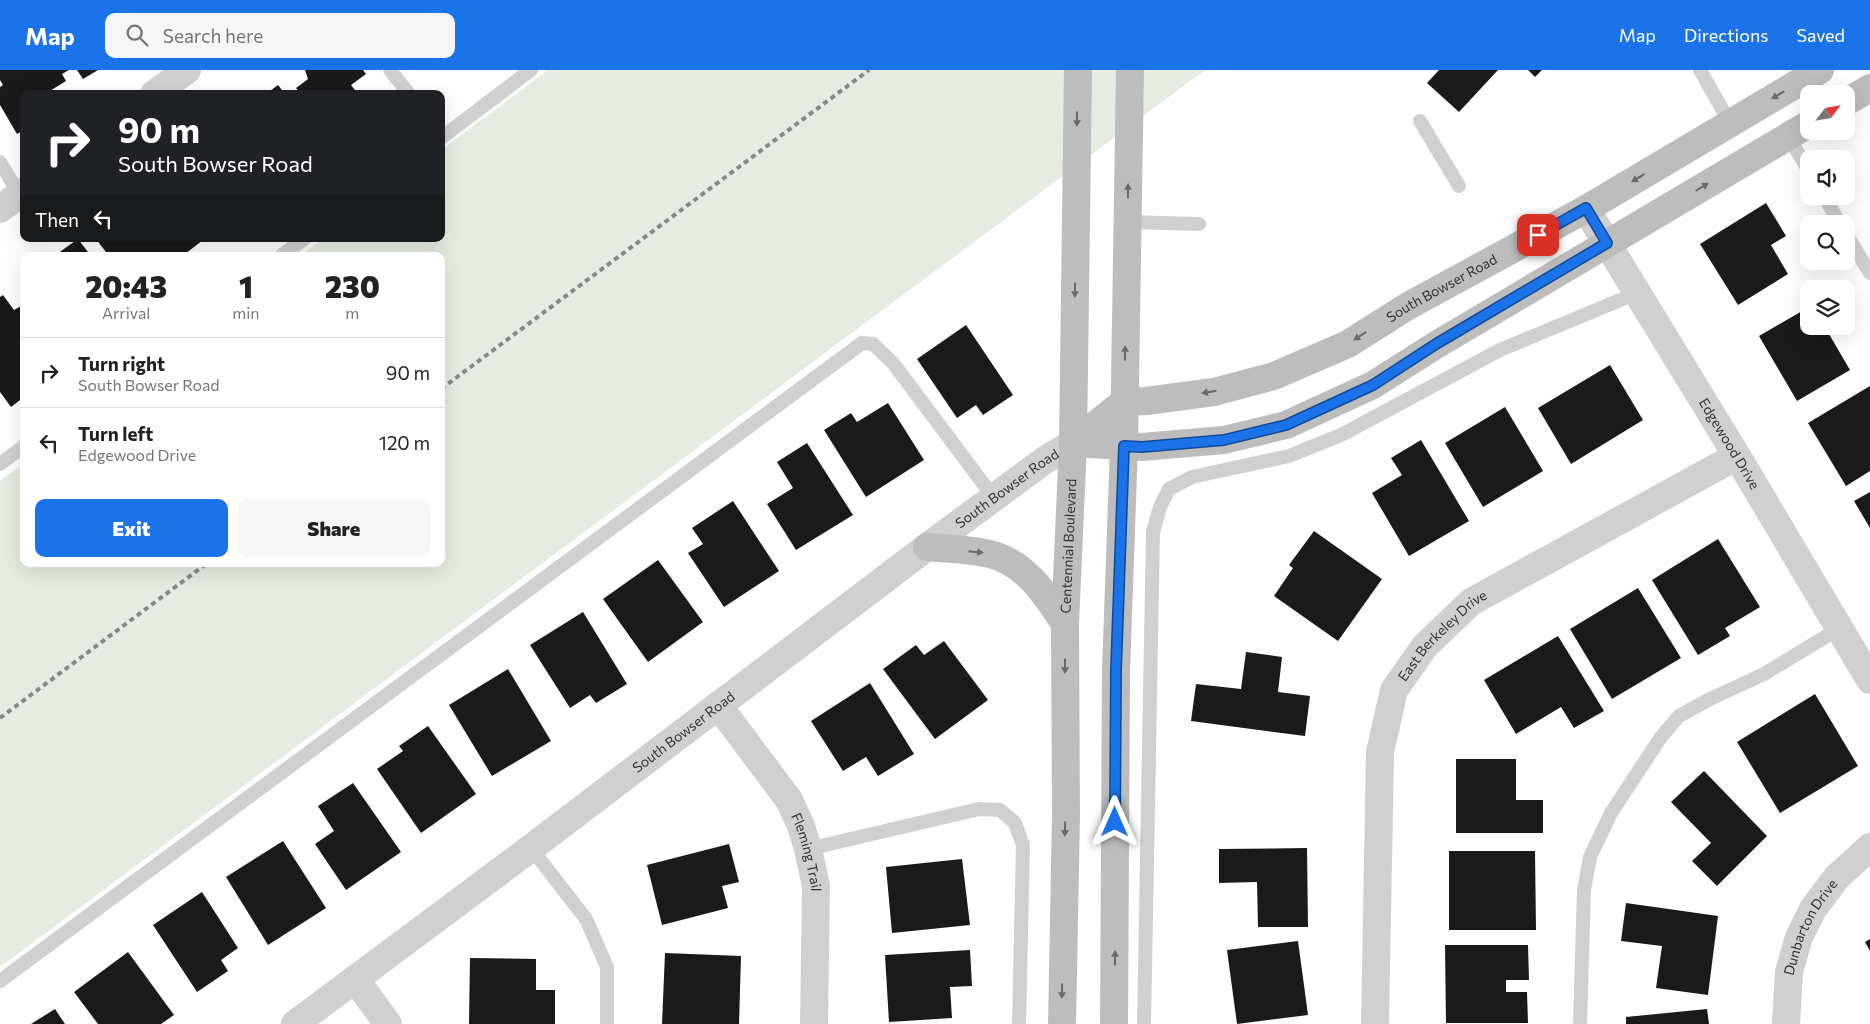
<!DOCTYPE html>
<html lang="en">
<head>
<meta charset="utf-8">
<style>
  body { margin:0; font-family:Commissioner,sans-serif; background:#f6f6f6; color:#222; height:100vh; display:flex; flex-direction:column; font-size:19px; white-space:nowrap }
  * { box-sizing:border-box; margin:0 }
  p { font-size:16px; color:#767676 }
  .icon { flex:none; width:28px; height:28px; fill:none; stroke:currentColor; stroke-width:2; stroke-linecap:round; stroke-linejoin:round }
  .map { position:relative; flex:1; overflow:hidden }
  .details { position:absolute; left:20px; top:182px; width:425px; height:315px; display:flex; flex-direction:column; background:#fff; border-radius:10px; box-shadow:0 5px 20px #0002 }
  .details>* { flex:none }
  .guide { position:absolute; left:20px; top:20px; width:425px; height:152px; border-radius:10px; box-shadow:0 5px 20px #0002; background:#202124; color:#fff; overflow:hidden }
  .needle { width:32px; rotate:59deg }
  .tools { position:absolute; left:1800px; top:15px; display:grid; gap:10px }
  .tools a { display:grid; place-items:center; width:55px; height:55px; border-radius:10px; background:#fff; box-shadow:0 5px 20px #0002; font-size:25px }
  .pin { position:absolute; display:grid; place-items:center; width:42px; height:42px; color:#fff; margin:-21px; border-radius:10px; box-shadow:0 2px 8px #0006 }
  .me { position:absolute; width:55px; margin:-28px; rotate:0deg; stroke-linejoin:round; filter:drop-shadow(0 0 4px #0008) }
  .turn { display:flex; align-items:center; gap:18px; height:105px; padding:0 15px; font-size:22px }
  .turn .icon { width:65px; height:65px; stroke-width:2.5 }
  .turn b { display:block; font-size:35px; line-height:42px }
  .then { display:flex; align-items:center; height:48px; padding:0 15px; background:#0003; gap:10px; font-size:19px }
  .eta { display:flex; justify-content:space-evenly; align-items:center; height:85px; text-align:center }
  .eta b { font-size:30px; font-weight:800; line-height:35px }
  .action { display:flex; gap:10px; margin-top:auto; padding:10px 15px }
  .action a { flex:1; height:58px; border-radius:10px; background:#1a73e8; color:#fff; font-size:20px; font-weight:800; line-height:58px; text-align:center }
  .action a+a { background:#f6f6f6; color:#222 }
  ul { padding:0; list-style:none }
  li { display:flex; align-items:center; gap:15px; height:70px; padding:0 15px; border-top:1px solid #e0e0e0 }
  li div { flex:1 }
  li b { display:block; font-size:19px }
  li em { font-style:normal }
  header { display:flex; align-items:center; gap:30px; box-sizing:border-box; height:70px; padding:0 25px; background:#1a73e8; color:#fff }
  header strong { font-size:24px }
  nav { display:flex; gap:28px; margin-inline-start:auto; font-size:18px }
  .search { width:350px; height:45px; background:#f6f6f6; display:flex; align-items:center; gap:12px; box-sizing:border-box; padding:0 18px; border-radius:10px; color:#767676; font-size:19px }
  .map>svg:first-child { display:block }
  .green { fill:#e6ecdf }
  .building { fill:#1a1a1a }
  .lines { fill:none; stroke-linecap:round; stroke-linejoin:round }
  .lane { stroke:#d0d0d0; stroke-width:14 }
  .street { stroke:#d0d0d0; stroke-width:28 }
  .secondary { stroke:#bdbdbd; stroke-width:28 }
  .rail { stroke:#888; stroke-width:4; stroke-dasharray:5 4; stroke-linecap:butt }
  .oneway { fill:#6a6a6a }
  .route-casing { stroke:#114b97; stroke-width:12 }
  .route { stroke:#1a73e8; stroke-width:9 }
  .labels { text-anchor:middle; stroke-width:5; stroke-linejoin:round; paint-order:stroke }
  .street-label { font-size:14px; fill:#333; stroke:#fff }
</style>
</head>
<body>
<header>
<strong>Map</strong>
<div class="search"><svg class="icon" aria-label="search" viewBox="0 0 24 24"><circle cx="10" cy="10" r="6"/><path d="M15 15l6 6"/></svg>Search here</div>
<nav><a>Map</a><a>Directions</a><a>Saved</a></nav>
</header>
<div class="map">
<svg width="1870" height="954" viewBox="0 0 1870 954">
  <rect width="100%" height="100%" fill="#fff"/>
  <path class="green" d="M548,0H1205L0,897V411L24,393V494H441V186H300L323,169H441V80Z"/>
  <g class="building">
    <path d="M0,0H69L62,4L66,11L45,24H24V60L17,64L0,35V17L3,15L0,10Z"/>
    <path d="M77,0H98L83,9Z"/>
    <path d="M305,0H363L366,4L351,15L358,24H301L296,18L308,9Z"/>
    <path d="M1439,0H1498L1459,42L1427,13Z"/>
    <path d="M1528,0H1542L1535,7Z"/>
    <path d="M278,15L285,24H266Z"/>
    <path d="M1766,133L1786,166L1771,175L1788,204L1738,235L1700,174Z"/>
    <path d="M78,169L91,186H54Z"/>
    <path d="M96,169H213L209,171L203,170L185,184L184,186H109Z"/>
    <path d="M3,225L14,240L23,235L24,236V312L21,314L24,318V327L11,337L0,322V227Z"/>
    <path d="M1809,237V256H1844L1829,264L1850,300L1797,331L1759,266Z"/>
    <path d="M1846,242L1852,252L1846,255Z"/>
    <path d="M966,255L1013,325L983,345L976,335L957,348L917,289Z"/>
    <path d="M1610,295L1643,350L1571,394L1538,338Z"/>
    <path d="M1870,316V401L1846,416L1808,353Z"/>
    <path d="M888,333L924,390L866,427L824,360L851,343L857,352Z"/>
    <path d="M1505,337L1543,401L1483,437L1445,373Z"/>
    <path d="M1421,370L1469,451L1409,486L1372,423L1402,405L1391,388Z"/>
    <path d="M807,373L853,445L796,480L767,434L793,418L777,392Z"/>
    <path d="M1870,422V458L1854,431Z"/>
    <path d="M733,431L779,501L724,537L688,483L703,474L692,458Z"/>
    <path d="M1314,461L1382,509L1338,571L1274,526L1293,498L1289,495Z"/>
    <path d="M1718,469L1760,537L1725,558L1730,566L1698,585L1652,510Z"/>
    <path d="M658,490L703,552L648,592L603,529Z"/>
    <path d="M1638,518L1681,588L1612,629L1570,559Z"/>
    <path d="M583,542L627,614L596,633L590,625L570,638L530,575Z"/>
    <path d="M1558,566L1604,641L1574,658L1561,637L1516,664L1484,610Z"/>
    <path d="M944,571L988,630L935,669L883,599L916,575L924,585Z"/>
    <path d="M1246,582L1282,587L1278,622L1310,626L1305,666L1191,651L1196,614L1241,619Z"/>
    <path d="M508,599L551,671L492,706L449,635Z"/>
    <path d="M870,613L914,684L878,706L866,687L843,701L811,651Z"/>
    <path d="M1815,624L1858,696L1780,743L1737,672Z"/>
    <path d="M428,656L476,724L421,763L377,699L403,681L399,676Z"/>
    <path d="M1456,689H1516V730H1543V763H1456Z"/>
    <path d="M1704,701L1767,766L1717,816L1692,791L1711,773L1671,732Z"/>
    <path d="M353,713L401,782L346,820L315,774L334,761L318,736Z"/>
    <path d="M283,771L326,838L268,875L226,807Z"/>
    <path d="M729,774L739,812L722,816L728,838L662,855L647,795Z"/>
    <path d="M1307,778L1308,857H1258L1257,812L1219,813V779Z"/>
    <path d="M1449,781H1535L1536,860H1449Z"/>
    <path d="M962,789L970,855L892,863L886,797Z"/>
    <path d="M202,822L238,878L221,890L228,901L197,922L153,855Z"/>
    <path d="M1626,833L1718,846L1708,925L1656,918L1662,876L1621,871Z"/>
    <path d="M1870,869V881L1865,872Z"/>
    <path d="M1298,871L1308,945L1237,954L1227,880Z"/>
    <path d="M1445,875H1528L1529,910H1506V922H1527L1528,953H1446Z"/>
    <path d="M970,880L972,916L950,917L952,948L889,952L885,885Z"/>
    <path d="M128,882L174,945L161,954H98L74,922Z"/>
    <path d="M665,883L741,886L739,954H662Z"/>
    <path d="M470,888L536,889V920H555V954H469Z"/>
    <path d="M55,939L65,954H31Z"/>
    <path d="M1707,939L1709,954H1626V947Z"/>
  </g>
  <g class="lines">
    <g class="lane">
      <path d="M390,0L409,24"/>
      <path d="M1700,0L1730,53"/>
      <path d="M1420,51L1459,116"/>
      <path d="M1788,66L1809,101"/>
      <path d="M441,68L531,0"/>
      <path d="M0,92L19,124"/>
      <path d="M1824,126L1840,154"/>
      <path d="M1127,152L1199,154"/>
      <path d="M1846,164L1870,203"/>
      <path d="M281,186L304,169"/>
      <path d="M0,394L24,376"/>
      <path d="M531,778L586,849L607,897V954"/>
      <path d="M808,779L979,739L1000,740L1015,753L1023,775L1019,954"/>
      <path d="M0,911L862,273L873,274L893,293L994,428"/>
      <path d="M1144,954L1153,462L1160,437L1169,419L1192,407L1289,386L1341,365L1500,280L1637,223"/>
      <path d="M1580,954L1584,820L1590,787L1611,743L1661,667L1679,646L1710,629L1764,604L1840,558"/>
    </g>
    <g class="street">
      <path d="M154,24L187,0"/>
      <path d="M0,139L24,121"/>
      <path id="s1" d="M1586,139L1737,386L1870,610"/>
      <path id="s2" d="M718,635L789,730L801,756L808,779L816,816L814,954"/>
      <path d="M355,909L388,954"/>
      <path id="s3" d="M295,954L531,778L927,477L1045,390L1073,373"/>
      <path id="s4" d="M1375,954L1380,682L1394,620L1425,576L1471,532L1737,386"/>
      <path id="s5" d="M1786,954L1789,902L1799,867L1813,839L1837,807L1870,777"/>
    </g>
    <g class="secondary">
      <path d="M1846,32L1870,18"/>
      <path id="s6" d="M1073,373L1124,332L1146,331L1214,322L1274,306L1348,274L1408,236L1586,139L1820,0"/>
      <path d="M1073,373L1142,377L1224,370L1286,355L1373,315L1436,275L1809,54"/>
      <path d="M927,477C947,479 970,479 990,484C1026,493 1046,525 1065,554"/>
      <path id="s7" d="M1062,954L1066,745L1065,554L1073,373L1078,0"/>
      <path d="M1114,954L1116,600L1124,376L1130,0"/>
    </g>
    <g class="rail">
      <path d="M441,319L869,0"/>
      <path d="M0,648L206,494"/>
    </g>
  </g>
  <defs><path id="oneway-solid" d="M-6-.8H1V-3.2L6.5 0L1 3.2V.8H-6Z" transform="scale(1.25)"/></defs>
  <g class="oneway">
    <use href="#oneway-solid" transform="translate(1778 25) rotate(149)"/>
    <use href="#oneway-solid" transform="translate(1077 49) rotate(91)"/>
    <use href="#oneway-solid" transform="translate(1638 108) rotate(149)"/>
    <use href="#oneway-solid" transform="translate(1702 117) rotate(-31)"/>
    <use href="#oneway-solid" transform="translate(1128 121) rotate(-89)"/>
    <use href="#oneway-solid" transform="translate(1075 220) rotate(91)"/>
    <use href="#oneway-solid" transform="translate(1360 266) rotate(147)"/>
    <use href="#oneway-solid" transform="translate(1125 283) rotate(-89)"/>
    <use href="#oneway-solid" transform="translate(1209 322) rotate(171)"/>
    <use href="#oneway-solid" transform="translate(976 482) rotate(6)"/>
    <use href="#oneway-solid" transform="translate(1065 596) rotate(90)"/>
    <use href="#oneway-solid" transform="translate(1065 759) rotate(91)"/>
    <use href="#oneway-solid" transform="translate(1115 888) rotate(-89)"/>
    <use href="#oneway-solid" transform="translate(1062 921) rotate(91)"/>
  </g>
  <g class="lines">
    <g class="route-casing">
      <path id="route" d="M1115,752L1116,600L1124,376L1142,377L1224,370L1286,355L1373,315L1436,274L1607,173L1586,138L1538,165"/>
    </g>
    <use href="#route" class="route"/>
  </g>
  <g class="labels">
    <g class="street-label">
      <text dy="5" stroke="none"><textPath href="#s6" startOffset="408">South Bowser Road</textPath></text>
      <text dy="5" stroke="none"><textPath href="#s1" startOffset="275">Edgewood Drive</textPath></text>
      <text dy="5" stroke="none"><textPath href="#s3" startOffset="891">South Bowser Road</textPath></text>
      <text dy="5" stroke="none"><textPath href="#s7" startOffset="478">Centennial Boulevard</textPath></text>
      <text dy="5" stroke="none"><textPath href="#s4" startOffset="409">East Berkeley Drive</textPath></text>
      <text dy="5" stroke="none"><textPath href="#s3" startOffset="486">South Bowser Road</textPath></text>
      <text dy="5" stroke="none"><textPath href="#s2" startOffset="174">Fleming Trail</textPath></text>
      <text dy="5" stroke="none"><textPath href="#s5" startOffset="102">Dunbarton Drive</textPath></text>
    </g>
  </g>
</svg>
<div class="tools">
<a><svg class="needle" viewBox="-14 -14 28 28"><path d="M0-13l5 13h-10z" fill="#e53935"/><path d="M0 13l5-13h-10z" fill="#767676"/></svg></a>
<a><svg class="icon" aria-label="sound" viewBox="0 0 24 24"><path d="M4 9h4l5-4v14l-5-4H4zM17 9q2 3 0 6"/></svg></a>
<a><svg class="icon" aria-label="search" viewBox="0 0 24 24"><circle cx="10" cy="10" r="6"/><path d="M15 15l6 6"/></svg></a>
<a><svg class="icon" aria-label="layers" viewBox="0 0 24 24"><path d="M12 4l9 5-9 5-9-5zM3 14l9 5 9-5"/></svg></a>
</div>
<div class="pin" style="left:1538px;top:165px;background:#d93025"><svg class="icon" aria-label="arrive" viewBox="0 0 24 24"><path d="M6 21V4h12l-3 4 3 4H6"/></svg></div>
<svg class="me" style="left:1115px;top:752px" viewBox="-20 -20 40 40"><path d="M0-17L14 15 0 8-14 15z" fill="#1a73e8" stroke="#fff" stroke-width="4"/></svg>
<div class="guide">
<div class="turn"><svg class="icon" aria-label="right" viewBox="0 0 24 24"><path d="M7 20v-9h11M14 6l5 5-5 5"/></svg><div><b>90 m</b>South Bowser Road</div></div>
<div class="then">Then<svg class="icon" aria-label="left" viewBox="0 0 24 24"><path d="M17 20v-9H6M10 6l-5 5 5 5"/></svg></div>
</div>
<section class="details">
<div class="eta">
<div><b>20:43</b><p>Arrival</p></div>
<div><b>1</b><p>min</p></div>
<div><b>230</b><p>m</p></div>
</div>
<ul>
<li><svg class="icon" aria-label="right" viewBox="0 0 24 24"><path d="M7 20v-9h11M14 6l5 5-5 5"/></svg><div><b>Turn right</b><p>South Bowser Road</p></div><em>90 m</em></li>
<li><svg class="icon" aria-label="left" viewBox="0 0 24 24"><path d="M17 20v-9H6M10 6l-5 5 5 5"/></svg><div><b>Turn left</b><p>Edgewood Drive</p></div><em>120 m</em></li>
</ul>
<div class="action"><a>Exit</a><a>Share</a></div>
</section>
</div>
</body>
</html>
